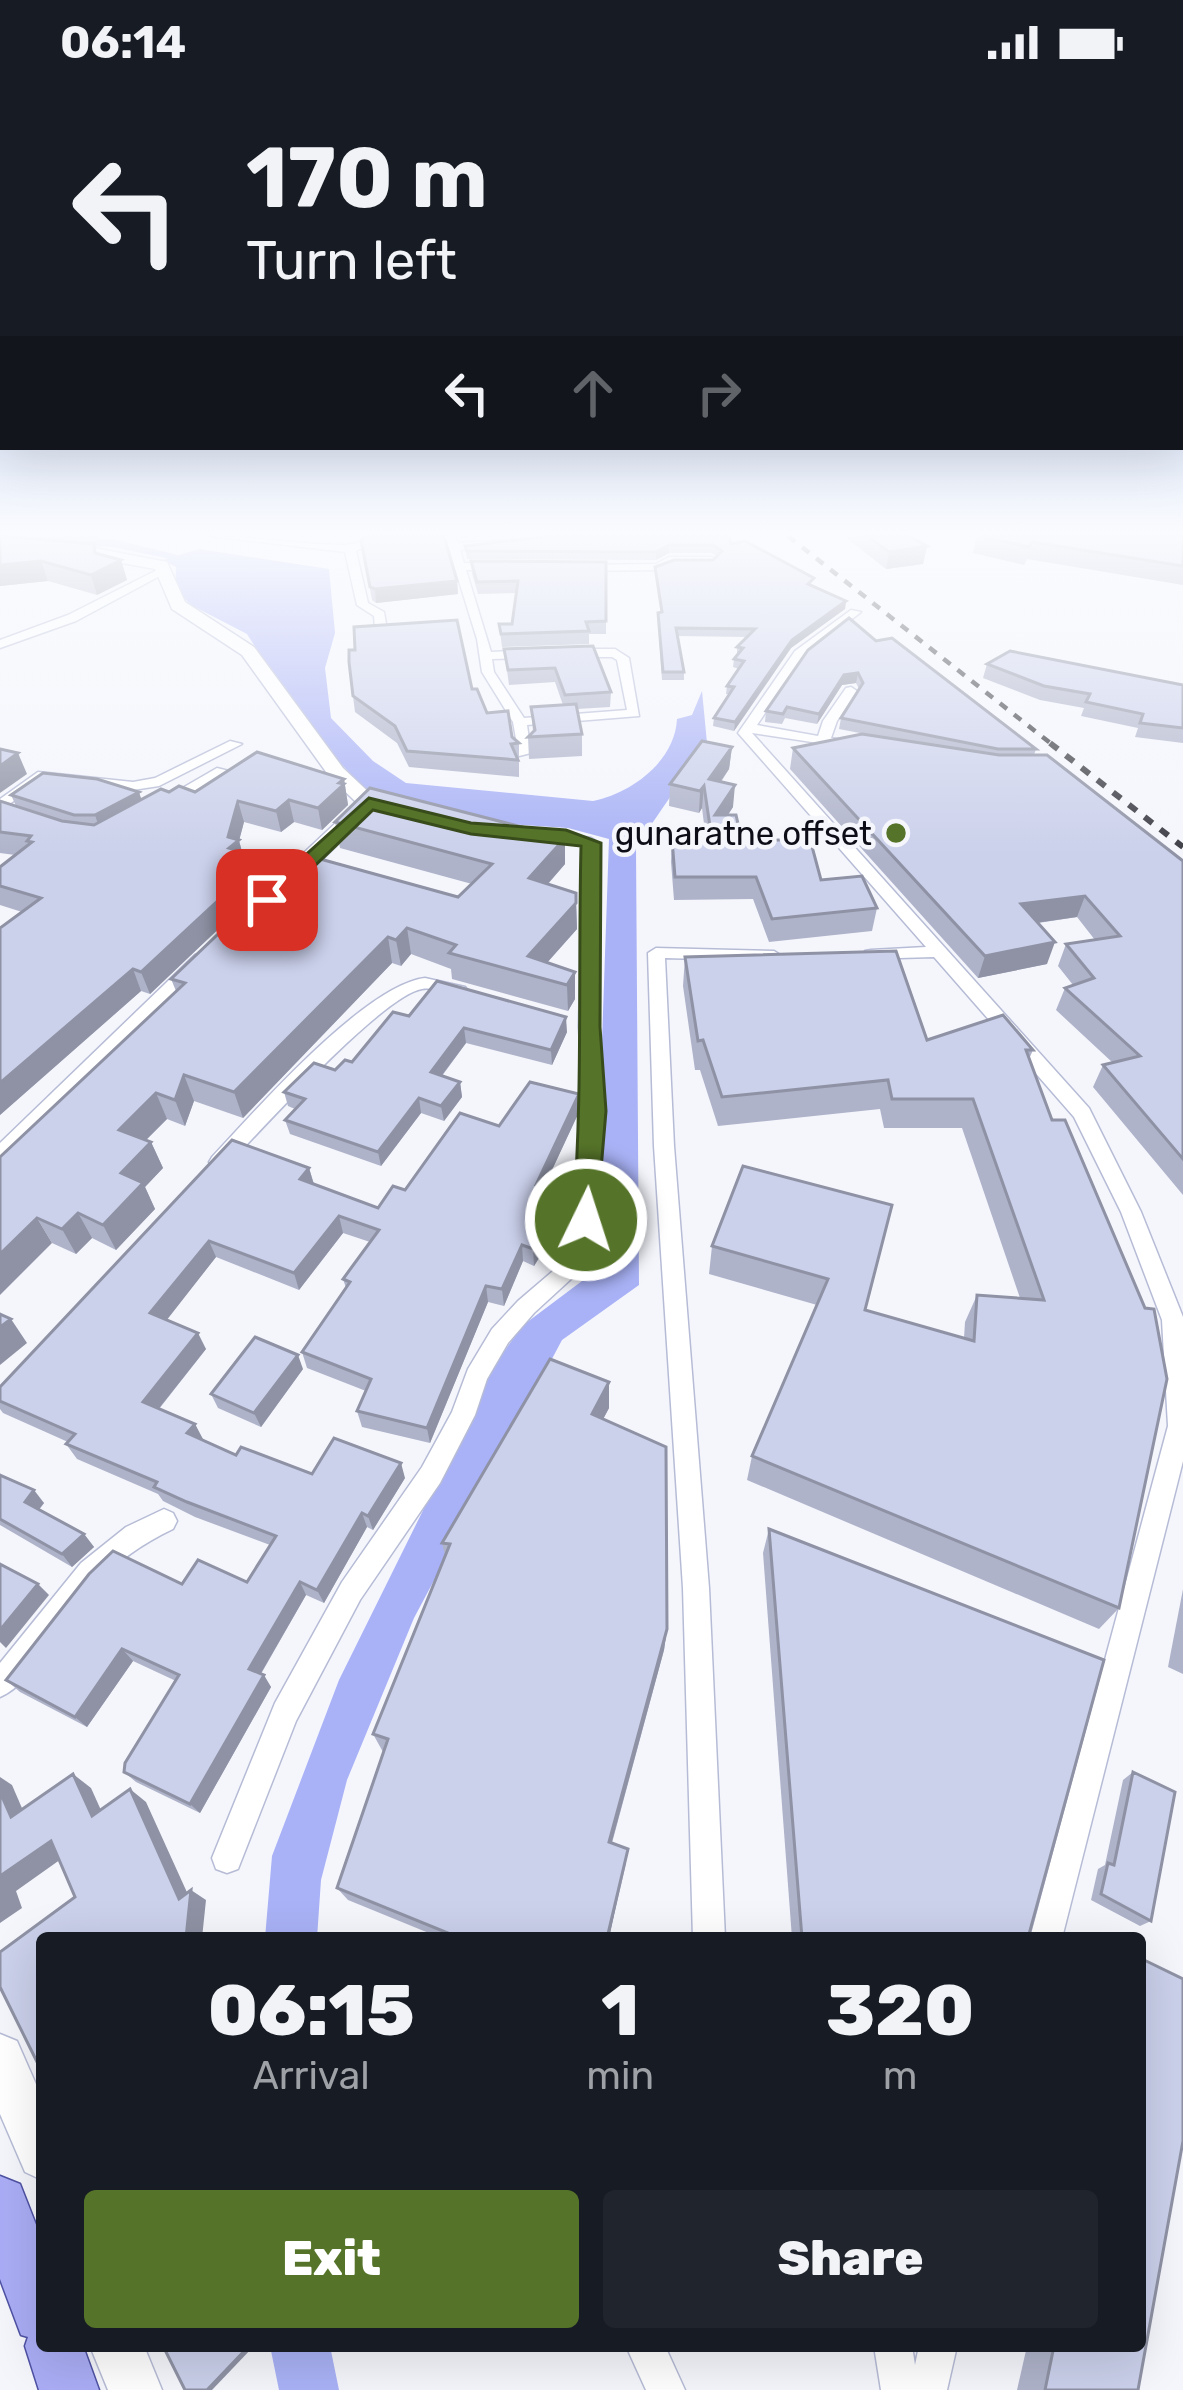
<!DOCTYPE html>
<html lang="en">
<head>
<meta charset="utf-8">
<style>
  body { margin:0; font-family:Rubik,sans-serif; background:#20242c; color:#f1f3f6; height:100vh; display:flex; flex-direction:column; font-size:45px; white-space:nowrap }
  * { box-sizing:border-box; margin:0 }
  p { font-size:39px; color:#9ea1a6 }
  .icon { flex:none; width:66px; height:66px; fill:none; stroke:currentColor; stroke-width:2; stroke-linecap:round; stroke-linejoin:round }
  .map { position:relative; flex:1; overflow:hidden }
  .details { position:absolute; left:36px; top:1848px; width:1110px; height:420px; display:flex; flex-direction:column; background:#171b24; border-radius:12px; box-shadow:0 12px 48px #0002 }
  .details>* { flex:none }
  .banner { position:absolute; left:0px; top:0px; width:1185px; height:366px; box-shadow:0 12px 48px #0002; background:#171b24; color:#f1f3f6; overflow:hidden }
  .pin { position:absolute; display:grid; place-items:center; width:102px; height:102px; color:#fff; margin:-51px; border-radius:24px; box-shadow:0 6px 18px #0006 }
  .me { position:absolute; width:132px; margin:-66px; rotate:4deg; stroke-linejoin:round; filter:drop-shadow(0 0 9px #0008) }
  .turn { display:flex; align-items:center; gap:42px; height:252px; padding:0 48px; font-size:54px }
  .turn .icon { width:156px; height:156px; stroke-width:2.5 }
  .turn b { display:block; font-size:84px; line-height:102px }
  .lanes { display:flex; align-items:center; height:114px; padding:0 48px; background:#0003; justify-content:center; gap:60px; direction:ltr }
  .lanes .off { opacity:.35 }
  .eta { display:flex; justify-content:space-evenly; align-items:center; height:204px; text-align:center }
  .eta b { font-size:72px; font-weight:800; line-height:84px }
  .primary-button { display:flex; gap:24px; margin-top:auto; padding:24px 48px }
  .primary-button a { flex:1; height:138px; border-radius:12px; background:#567429; color:#fff; font-size:48px; font-weight:800; line-height:138px; text-align:center }
  .primary-button a+a { background:#20242c; color:#f1f3f6 }
  .status { display:flex; justify-content:space-between; align-items:center; height:84px; padding:0 60px; background:#171b24; direction:ltr }
  .status svg { height:33px; fill:currentColor }
  .map>svg:first-child { display:block }
  .water { fill:#a9b2f6 }
  .lines { fill:none; stroke-linecap:round; stroke-linejoin:round }
  .canal { fill:#a9b2f6; fill-rule:evenodd }
  .street-casing { stroke:#b7bcd6; stroke-width:3 }
  .secondary-casing { stroke:#b7bcd6; stroke-width:3 }
  .primary-casing { stroke:#4e52a3; stroke-width:3 }
  .street { fill:#fff; fill-rule:evenodd }
  .secondary { fill:#fff; fill-rule:evenodd }
  .primary { fill:#aaadf5; fill-rule:evenodd }
  .rail-far1 { stroke:#3a3b43; stroke-width:4.5; stroke-dasharray:9 9; stroke-linecap:butt }
  .rail { stroke:#3a3b43; stroke-width:6; stroke-dasharray:10 10; stroke-linecap:butt }
  .wall { fill:#afb3ca }
  .shaded-wall { fill:#8e92a4 }
  .building { fill:#cbd0eb; stroke:#8e92a4; stroke-width:3 }
  .route { fill:#567429; stroke:#384b1b; stroke-width:3 }
  .poi-dot { fill:#567429; stroke:#f5f6fc; stroke-width:4.5 }
  .labels { text-anchor:middle; stroke-width:9; stroke-linejoin:round; paint-order:stroke }
  .far-poi-label { font-size:33px; fill:#0c0d16; stroke:#f5f6fc; text-anchor:end }
</style>
</head>
<body>
<div class="status"><b>06:14</b><svg viewBox="0 0 49 12"><path d="M0 12V9h3v3zM5 12V6h3v6zM10 12V3h3v9zM15 12V0h3v12zM26 1h20v11H26zM47 4h2v5h-2z"/></svg></div>
<div class="map">
<svg width="1183" height="2306" viewBox="0 0 1183 2306">
  <rect width="100%" height="100%" fill="#f5f6fc"/>
  <g class="water">
    <path d="M199,465L329,485L335,549L325,584L331,634L373,677L406,699L593,717C632,709 675,677 677,635L692,631L702,607L707,659L636,763L639,1201L562,1256L414,1534L347,1696L321,1796L317,1854H265L272,1772L339,1596L496,1279L522,1242L594,1188L609,755L568,744L492,739L373,714L303,639L247,550L191,521L175,505L176,483L162,476Z"/>
    <path d="M270,2262H330L339,2306H279Z"/>
  </g>
  <g class="lines">
    <path class="canal" d="M0,452L113,455L182,472L175,476L113,463L0,458Z"/>
    <g class="street-casing">
      <g id="street">
        <path d="M210,452C254,452 299,461 343,461C359,461 373,452 389,452L356,467L368,519L384,528L387,546L376,554L370,550L375,545L374,532L357,521L345,468Z"/>
        <path d="M445,452H455L458,459L576,452L460,466L464,479L498,480L504,483L498,486H466L491,568L531,566L537,570L531,574L492,575L494,588L524,634L627,626L617,576L612,573H568L562,569L568,565H615L629,574L639,632L527,641L531,669L519,672L513,638L482,588L477,555Z"/>
        <path d="M669,473H712L717,476L712,479H672L659,486L577,487L571,484L577,481L656,480Z"/>
        <path d="M165,482L169,483V487L76,537L0,564V556L68,531Z"/>
        <path d="M851,526L861,528L803,573L757,641L818,652L823,637L846,604L851,603L857,607L837,637L831,654L858,659V665L752,649L1089,1024L1141,1128L1183,1233V1377L1062,1854H1030L1168,1342L1162,1236L1121,1128L1074,1033L934,873L865,875V867L871,866L926,863L738,649L795,567Z"/>
        <path d="M230,657L242,660L159,702L133,706L46,696L0,726V715L38,688L133,698L155,694Z"/>
        <path d="M217,684L229,687L172,720L160,717Z"/>
        <path d="M522,744L591,754L599,759L597,943L604,1027L595,1173L534,1229L508,1259L487,1295L475,1331L440,1399L360,1516L296,1637L238,1785L227,1789L216,1785L212,1774L275,1619L342,1498L422,1383L452,1328L468,1285L492,1245L518,1217L574,1169L584,1027L579,943L583,762L517,751V745Z"/>
        <path d="M656,864L774,867L782,872L774,877L665,874L674,1062L709,1504L725,1854H693L683,1504L654,1062L648,869Z"/>
        <path d="M425,894L465,903L468,907L459,913C448,909 434,903 422,905C383,911 258,1049 226,1083H212L209,1078L212,1073C255,1027 365,901 425,894Z"/>
        <path d="M164,1425L173,1429L177,1437L173,1445C144,1459 119,1475 97,1500C70,1530 37,1597 0,1613V1579L81,1479L126,1443Z"/>
        <path d="M626,2262H665L685,2306H646Z"/>
        <path d="M874,2262H912L915,2281L919,2262H957L947,2306H881Z"/>
      </g>
    </g>
    <g class="secondary-casing">
      <g id="secondary">
        <path d="M0,458L73,460L167,478L185,518L254,563L343,684L376,715V723L295,802H279V792L357,719L329,692L242,571L172,525L155,485L73,470L0,468Z"/>
        <path d="M204,868L213,871V881L10,1083L0,1086V1059L195,871Z"/>
        <path d="M0,1950L17,1957L42,2014V2096L25,2088L0,2030Z"/>
        <path d="M90,2262H144L162,2306H108Z"/>
      </g>
    </g>
    <g class="primary-casing">
      <path id="primary" d="M0,2092L20,2100L42,2156V2262H83L99,2306H39L25,2262L28,2253L21,2251L0,2195Z"/>
    </g>
    <use href="#street" class="street"/>
    <use href="#secondary" class="secondary"/>
    <use href="#primary" class="primary"/>
    <path class="rail-far1" d="M788,452L1054,662"/>
    <path class="rail" d="M1050,659L1183,763"/>
  </g>
  <g class="wall">
    <path d="M0,452L97,470L121,476L127,496L97,511L48,497L0,502Z"/>
    <path d="M53,452H98V460L54,455Z"/>
    <path d="M459,452H500L461,454Z"/>
    <path d="M844,452H909L927,462L923,480L886,485Z"/>
    <path d="M977,452H1183V501L1027,475L1024,481L973,469Z"/>
    <path d="M361,456L457,497L458,510L376,519L372,516Z"/>
    <path d="M731,460L846,517L845,525L791,564L734,647L713,642L714,634L730,610H726L727,602L739,585L733,583L734,575L737,571V563L747,553L677,552L684,588V596H662L658,537V529L661,528L655,483L713,476L717,472L712,469H669L656,476L467,475L466,470L467,467Z"/>
    <path d="M471,477L606,478V550H589V560L502,563L499,540H512L516,509L478,510L472,490Z"/>
    <path d="M876,557L1036,665L1034,671L1183,777V1111L1093,1003L1103,981L1113,979L1056,926L1065,904L1073,901L1058,882L1066,860L1095,856L1077,833L1038,839L1047,880L978,894L790,685L793,664L865,650L839,645L841,634L859,605L856,599L842,601L817,640L785,634L782,640L765,638L766,627Z"/>
    <path d="M593,562L611,608L610,623L577,625L582,650V672L529,675L528,653L533,648L531,623L563,621L555,598L509,601L504,565Z"/>
    <path d="M355,566L472,605L487,629L519,659V693L409,683L397,659L355,628L353,612Z"/>
    <path d="M987,580L1183,601V659L1135,653L1138,644L1081,632L1084,624L1040,616L983,594Z"/>
    <path d="M732,663L729,685L721,698L733,723L728,731L742,757L877,824L872,847L769,858L753,815L674,816L671,778L672,755L706,756L702,724L699,729L669,722L670,700Z"/>
    <path d="M344,695L348,721L322,746L294,738L281,748L244,738L239,756L242,768L270,796L150,910L141,907L0,1031V844L22,828L0,821V783L15,771L0,769V717L16,722L11,711L141,716L169,708H195Z"/>
    <path d="M335,738L565,780L548,800L576,809L577,845L547,879L575,888V915L568,927L452,895L451,885L411,870L401,882L392,879L243,1034L194,1017L185,1042L167,1035L146,1056L151,1058L163,1084L145,1103L155,1125L116,1166L92,1154L76,1170L52,1159L0,1073L176,907L171,895L458,813L472,800L340,764Z"/>
    <path d="M685,873L927,956L1033,966L1029,975L1119,1524L1099,1545L747,1396L752,1372L817,1221L709,1190L712,1162L743,1082L865,1226L964,1254L965,1238L977,1211L1020,1214L962,1044H884L880,1025L718,1042L700,986H695L683,902Z"/>
    <path d="M409,932L567,948L552,981L466,959L442,992L460,998L462,1013L444,1037L421,1029L381,1082L290,1050L285,1036L295,1025L288,1022L284,1008L352,978Z"/>
    <path d="M579,1028L544,1103L572,1110V1127L563,1150L555,1148L534,1182L523,1177L504,1222L488,1218L430,1359L362,1343L357,1327L366,1307L307,1284L302,1268L346,1204L343,1195L370,1158L343,1149L299,1206L216,1173L166,1236L206,1265L159,1325L195,1340L202,1356L236,1371L312,1390L405,1394L373,1446L367,1443L324,1519L306,1511L261,1590L271,1603L200,1729L136,1698L124,1688L176,1597L133,1577L87,1643L20,1608L6,1596L182,1500L247,1498L270,1461L195,1433L163,1417L158,1410L77,1375L66,1360L68,1358L3,1329L0,1325V1303L309,1084L314,1100L378,1124L499,1042Z"/>
    <path d="M303,1285L261,1343L218,1324L211,1310Z"/>
    <path d="M609,1298V1324L603,1335L667,1545L664,1566L612,1759L626,1779L609,1854H441L348,1816L337,1804L383,1668L373,1650L445,1471L442,1459Z"/>
    <path d="M0,1391L44,1419L39,1426L84,1450L94,1463L72,1483L0,1441Z"/>
    <path d="M769,1445L1028,1854H792L763,1469Z"/>
    <path d="M1183,1505V1590L1168,1583Z"/>
    <path d="M1133,1688L1151,1837L1140,1842L1091,1816L1098,1785L1105,1781L1123,1696Z"/>
    <path d="M1027,2262H1140L1138,2306H1017Z"/>
  </g>
  <g class="shaded-wall">
    <path d="M94,460L100,480L121,476L127,496L97,511L91,491L95,469Z"/>
    <path d="M669,461V469L656,476V468Z"/>
    <path d="M927,462L923,480L886,485L889,468Z"/>
    <path d="M41,477L48,497L0,502V481Z"/>
    <path d="M457,497L458,510L376,519L375,505Z"/>
    <path d="M846,517L845,525L791,564L734,647L735,638L792,556Z"/>
    <path d="M858,589L856,599L842,601L817,640L819,630L844,591Z"/>
    <path d="M732,663L729,685L707,717L709,695Z"/>
    <path d="M18,669L27,690L0,709V682Z"/>
    <path d="M344,695L348,721L322,746L318,724Z"/>
    <path d="M735,701L733,723L713,753L715,731Z"/>
    <path d="M704,702L702,724L699,729L700,707Z"/>
    <path d="M139,708L143,720L99,743L95,731Z"/>
    <path d="M289,716L294,738L281,748L276,727Z"/>
    <path d="M238,717L244,738L239,757L245,778L229,764L228,753Z"/>
    <path d="M565,754V780L530,820L529,794Z"/>
    <path d="M264,774L270,796L150,910L141,888Z"/>
    <path d="M1085,812L1077,833L1014,842L1021,820Z"/>
    <path d="M576,819L577,845L535,892L528,872Z"/>
    <path d="M407,844L411,870L401,882L396,856Z"/>
    <path d="M388,853L392,879L243,1034L234,1008Z"/>
    <path d="M1055,858L1047,880L978,894L985,872Z"/>
    <path d="M133,885L141,907L0,1031V999Z"/>
    <path d="M575,888V915L568,927L567,901Z"/>
    <path d="M566,933L567,948L552,981L551,966Z"/>
    <path d="M464,944L466,959L433,1003L431,988Z"/>
    <path d="M184,991L194,1017L185,1042L175,1016Z"/>
    <path d="M460,998L462,1013L444,1037L441,1022Z"/>
    <path d="M156,1009L167,1035L131,1071L119,1046Z"/>
    <path d="M579,1010V1028L537,1118L536,1101Z"/>
    <path d="M419,1014L421,1029L381,1082L378,1068Z"/>
    <path d="M151,1058L163,1084L145,1103L155,1125L116,1166L103,1141L121,1089Z"/>
    <path d="M309,1084L314,1101L300,1095Z"/>
    <path d="M572,1110V1127L563,1150V1133Z"/>
    <path d="M78,1129L92,1154L76,1170L62,1145Z"/>
    <path d="M554,1131L555,1148L534,1182L533,1165Z"/>
    <path d="M339,1132L343,1149L299,1206L294,1189Z"/>
    <path d="M37,1134L52,1159L0,1211V1170Z"/>
    <path d="M209,1157L216,1173L159,1246L150,1229Z"/>
    <path d="M522,1161L523,1177L504,1222L502,1205Z"/>
    <path d="M486,1202L488,1218L430,1359L427,1344Z"/>
    <path d="M11,1235L27,1259L0,1281V1243Z"/>
    <path d="M198,1249L206,1265L152,1333L143,1318Z"/>
    <path d="M298,1271L303,1285L261,1343L254,1329Z"/>
    <path d="M609,1298V1324L592,1356V1330Z"/>
    <path d="M195,1340L203,1355L196,1364L187,1349Z"/>
    <path d="M401,1379L405,1394L373,1446L368,1432Z"/>
    <path d="M34,1406L44,1419L35,1430L25,1418Z"/>
    <path d="M362,1429L367,1443L324,1519L317,1506Z"/>
    <path d="M84,1450L94,1463L72,1483L62,1470Z"/>
    <path d="M300,1498L306,1511L257,1596L249,1585Z"/>
    <path d="M38,1500L49,1511L6,1564L0,1558V1546Z"/>
    <path d="M667,1545L664,1566L608,1772L609,1758Z"/>
    <path d="M122,1565L133,1577L87,1643L75,1633Z"/>
    <path d="M264,1591L271,1603L200,1729L190,1720Z"/>
    <path d="M73,1690L91,1704L109,1744L92,1732Z"/>
    <path d="M0,1693L12,1701L31,1745L11,1733L0,1708Z"/>
    <path d="M130,1705L146,1718L190,1815L191,1806L206,1816L202,1854H186L179,1815Z"/>
    <path d="M51,1757L71,1768L16,1807L22,1824L0,1839V1792Z"/>
    <path d="M628,1765L609,1854H607Z"/>
    <path d="M249,2262H254L212,2306H207Z"/>
  </g>
  <g class="building">
    <path d="M0,452L94,460L95,469L121,476L91,491L41,477L0,481Z"/>
    <path d="M368,452H444L457,497L375,505L370,503L361,456Z"/>
    <path d="M551,452H729L731,460L745,457L814,494L808,500L846,517L792,556L735,638L714,634L734,603L727,602L744,577L734,575L743,564L737,563L755,545L676,544L684,588H663L658,529L662,528L655,483L674,476H713L722,467L713,461H669L656,468L467,467L465,462Z"/>
    <path d="M868,452H909L927,462L889,468Z"/>
    <path d="M980,452H1183V482L1032,458L1029,463Z"/>
    <path d="M471,477L606,478V537L586,538L589,547L501,550L499,540H512L518,497L477,498Z"/>
    <path d="M849,534L876,557L892,554L1036,665H998L841,634L863,599L858,589L844,591L819,630L787,623L783,630L766,627L808,566Z"/>
    <path d="M457,536L472,605H477L487,629L508,627L512,653L519,659L511,660L518,676L407,667L395,642L353,612L349,578V566H355L354,543Z"/>
    <path d="M593,562L611,608L565,611L555,584L508,586L504,565Z"/>
    <path d="M1010,567L1183,601V644L1140,639L1143,630L1086,618L1090,610L1044,602L987,580Z"/>
    <path d="M576,620L582,650L528,653L535,646L531,623Z"/>
    <path d="M862,650L999,671H1047L1183,777V1075L1103,981L1140,972L1065,904L1094,894L1066,860L1120,852L1085,812L1021,820L1055,858L985,872L793,664Z"/>
    <path d="M702,657L732,663L709,695L735,701L715,731H736L742,757L810,755L821,796L862,792L877,824L772,835L756,793H675L672,755L712,756L704,702L700,707L670,700Z"/>
    <path d="M0,665L18,669L0,682Z"/>
    <path d="M257,668L344,695L339,699L344,700L318,724L289,716L276,727L238,717L228,753L239,756L229,764L264,774L141,888L133,885L0,999V844L41,814L0,802V783L32,758L27,757L31,752L0,748V717L62,737L94,741L161,705L169,708L179,702L195,708Z"/>
    <path d="M43,689L97,695L139,708L95,731H74L11,711Z"/>
    <path d="M370,704L565,754L529,794L576,809V819L528,872L575,888L567,901L449,869L456,861L407,844L396,856L388,853L234,1008L184,991L175,1016L156,1009L119,1046L151,1058L121,1089L143,1099L103,1141L78,1129L62,1145L37,1134L0,1170V1073L185,899L171,895L302,770L458,813L492,780L335,738Z"/>
    <path d="M896,867L927,956L1003,931L1033,966H1026L1052,1036H1065L1145,1224L1154,1225L1167,1295L1119,1524L752,1372L828,1195L712,1162L743,1082L892,1121L865,1226L974,1257L977,1211L1044,1216L973,1015H892L888,996L722,1013L703,956L698,957L685,873Z"/>
    <path d="M437,897L566,933L551,966L464,944L431,988L460,998L441,1022L419,1014L378,1068L285,1036L305,1015L284,1008L314,979L335,986L345,976L352,978L393,928L409,932Z"/>
    <path d="M530,998L579,1010L536,1101L572,1110L563,1133L554,1131L533,1165L522,1161L502,1205L486,1202L427,1344L357,1327L371,1295L302,1268L350,1198L343,1195L379,1146L339,1132L294,1189L209,1157L150,1229L198,1249L143,1318L195,1340L187,1349L236,1371L241,1363L312,1390L334,1354L401,1379L368,1432L362,1429L317,1506L300,1498L249,1585L264,1591L190,1720L124,1688L125,1679L179,1591L122,1565L75,1633L6,1596L89,1490L113,1467L182,1500L198,1476L247,1498L276,1452L187,1418L154,1403L157,1398L66,1360L75,1350L0,1317V1303L232,1056L309,1084L300,1095L378,1124L393,1102L405,1106L460,1029L499,1042Z"/>
    <path d="M0,1230L11,1235L0,1243Z"/>
    <path d="M255,1253L298,1271L254,1329L211,1310Z"/>
    <path d="M550,1275L609,1298L592,1330L666,1363L667,1545L609,1758L628,1765L607,1854H460L337,1804L388,1655L373,1650L450,1460L442,1459Z"/>
    <path d="M0,1391L34,1406L25,1418L84,1450L62,1470L0,1435Z"/>
    <path d="M769,1445L1104,1576L1028,1854H802Z"/>
    <path d="M0,1480L38,1500L0,1546Z"/>
    <path d="M1133,1688L1175,1708L1151,1837L1101,1810L1108,1779L1114,1781Z"/>
    <path d="M73,1690L92,1732L130,1705L179,1815L191,1806L186,1854H42V1988L0,1903V1868L75,1813L51,1757L0,1792V1708L11,1733Z"/>
    <path d="M1140,1874L1183,1895V2057L1138,2306H1045L1054,2262H1140Z"/>
    <path d="M163,2262H249L207,2306H185Z"/>
  </g>
  <linearGradient id="sky" x2="0" y2="1"><stop stop-color="#8fb3ee"/><stop offset="0.58" stop-color="#fafbfe"/><stop offset="1" stop-color="#fafbfe" stop-opacity="0"/></linearGradient>
  <rect width="1183" height="775" fill="url(#sky)"/>
  <path class="route" d="M369,714L471,739L566,746L601,759L600,943L606,1027L596,1144H577L573,1136C583,1012 578,887 581,762L471,750L373,726L275,820H260V812Z"/>
  <circle class="poi-dot" cx="896" cy="749" r="12"/>
  <g class="labels">
    <g class="far-poi-label">
      <text x="872" y="761">gunaratne offset</text>
    </g>
  </g>
</svg>
<div class="pin" style="left:267px;top:816px;background:#d93025"><svg class="icon" aria-label="arrive" viewBox="0 0 24 24"><path d="M6 21V4h12l-3 4 3 4H6"/></svg></div>
<svg class="me" style="left:586px;top:1136px" viewBox="-20 -20 40 40"><circle r="17" fill="#567429" stroke="#fff" stroke-width="3"/><path d="M0-11L8 9 0 5-8 9z" fill="#fff"/></svg>
<div class="banner">
<div class="turn"><svg class="icon" aria-label="left" viewBox="0 0 24 24"><path d="M17 20v-9H6M10 6l-5 5 5 5"/></svg><div><b>170 m</b>Turn left</div></div>
<div class="lanes"><svg class="icon" aria-label="left" viewBox="0 0 24 24"><path d="M17 20v-9H6M10 6l-5 5 5 5"/></svg><svg class="icon off" aria-label="ahead" viewBox="0 0 24 24"><path d="M12 20V5M6 11l6-6 6 6"/></svg><svg class="icon off" aria-label="right" viewBox="0 0 24 24"><path d="M7 20v-9h11M14 6l5 5-5 5"/></svg></div>
</div>
<section class="details">
<div class="eta">
<div><b>06:15</b><p>Arrival</p></div>
<div><b>1</b><p>min</p></div>
<div><b>320</b><p>m</p></div>
</div>
<div class="primary-button"><a>Exit</a><a>Share</a></div>
</section>
</div>
</body>
</html>
